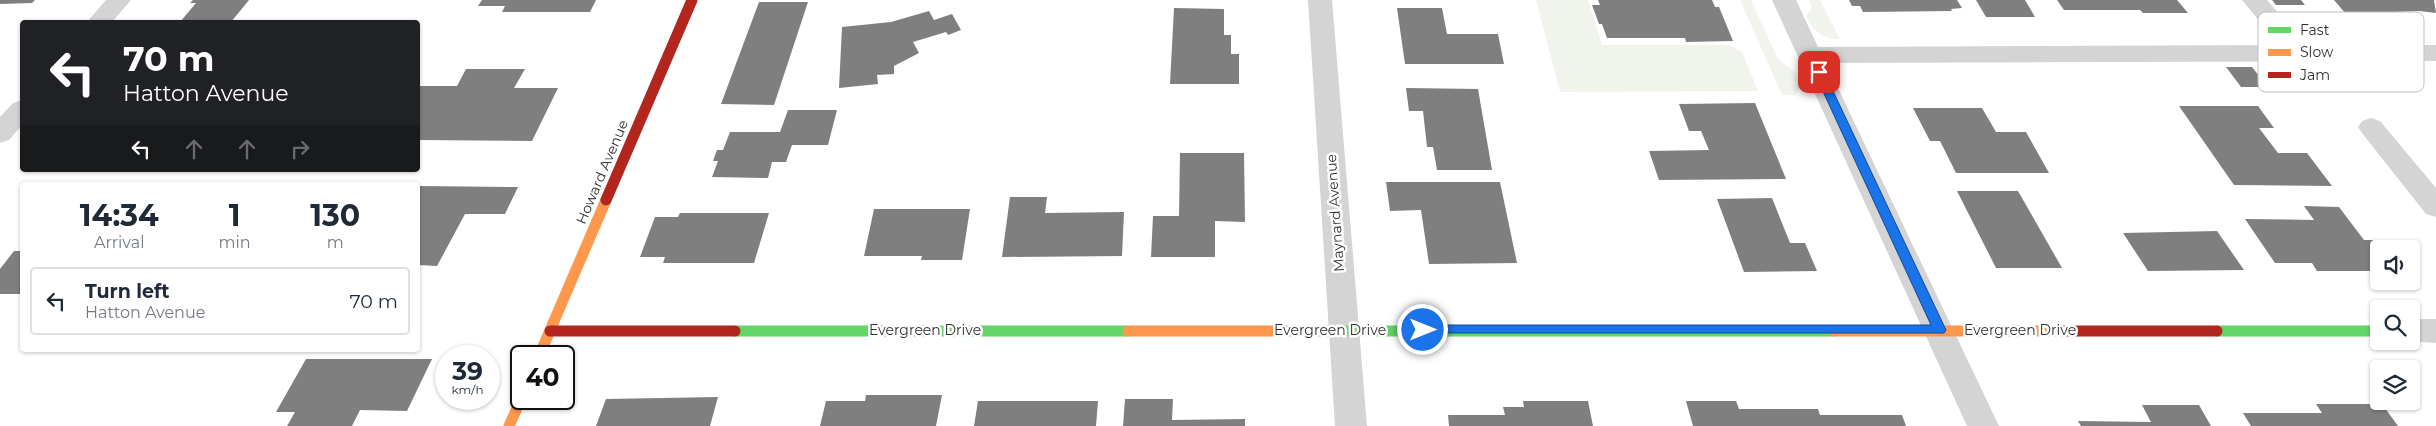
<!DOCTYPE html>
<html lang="en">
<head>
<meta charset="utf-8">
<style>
  body { margin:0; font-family:Montserrat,sans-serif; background:#f6f6f7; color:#1f2937; height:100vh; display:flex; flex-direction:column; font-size:19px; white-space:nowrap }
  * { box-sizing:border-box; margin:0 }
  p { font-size:16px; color:#747a83 }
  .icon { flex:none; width:28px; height:28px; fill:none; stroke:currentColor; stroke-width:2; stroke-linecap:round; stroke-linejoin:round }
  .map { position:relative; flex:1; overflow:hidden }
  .panel { position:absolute; left:20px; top:182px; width:400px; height:170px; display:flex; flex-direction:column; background:#fff; border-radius:5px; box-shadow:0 1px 4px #0004 }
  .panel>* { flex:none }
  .hud { position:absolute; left:20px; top:20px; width:400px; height:152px; border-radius:5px; box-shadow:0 1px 4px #0004; background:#202124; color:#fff; overflow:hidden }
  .tools { position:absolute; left:2370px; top:240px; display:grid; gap:10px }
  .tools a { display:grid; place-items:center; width:50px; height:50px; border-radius:5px; background:#fff; box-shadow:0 1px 4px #0004; font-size:25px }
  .speed { position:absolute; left:435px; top:345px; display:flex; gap:10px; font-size:25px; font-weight:700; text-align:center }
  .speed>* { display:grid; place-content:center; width:65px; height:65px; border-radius:50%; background:#fff; box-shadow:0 1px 4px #0004; line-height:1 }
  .speed small { font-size:12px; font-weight:400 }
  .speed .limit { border:2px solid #111; border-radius:8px; background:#fff; color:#111 }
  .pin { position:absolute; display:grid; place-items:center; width:42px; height:42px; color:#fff; margin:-21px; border-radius:10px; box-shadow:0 2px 8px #0006 }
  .me { position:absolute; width:55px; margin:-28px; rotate:90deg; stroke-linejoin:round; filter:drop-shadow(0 0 4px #0008) }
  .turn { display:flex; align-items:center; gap:18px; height:105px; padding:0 20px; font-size:22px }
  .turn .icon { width:65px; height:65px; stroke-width:2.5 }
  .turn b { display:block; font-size:35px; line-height:42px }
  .lanes { display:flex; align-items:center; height:48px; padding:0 20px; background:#0003; justify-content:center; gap:25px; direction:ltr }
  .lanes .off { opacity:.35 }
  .eta { display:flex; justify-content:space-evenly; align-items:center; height:85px; text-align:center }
  .eta b { font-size:30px; font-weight:700; line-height:35px }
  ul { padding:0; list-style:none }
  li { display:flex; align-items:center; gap:15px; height:68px; margin:0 10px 8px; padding:0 10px; border:2px solid #e0e1e3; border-radius:5px }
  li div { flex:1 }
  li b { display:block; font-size:19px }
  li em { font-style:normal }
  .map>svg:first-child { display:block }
  .green { fill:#f1f4ed }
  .building { fill:#7f7f7f }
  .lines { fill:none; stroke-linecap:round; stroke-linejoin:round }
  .street { fill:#d4d4d4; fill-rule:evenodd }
  .fast { stroke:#63d668; stroke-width:11 }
  .slow { stroke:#ff974d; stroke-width:11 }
  .jam { stroke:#b3261e; stroke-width:11 }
  .route { fill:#1a73e8; stroke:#114b97 }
  .labels { text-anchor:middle; stroke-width:5; stroke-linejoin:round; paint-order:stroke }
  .street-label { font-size:14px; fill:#303030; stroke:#fff }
  .key { fill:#fff; stroke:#c1c1c1; stroke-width:1 }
  .key-label { font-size:14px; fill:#303030 }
</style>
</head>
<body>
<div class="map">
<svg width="2436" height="426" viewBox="0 0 2436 426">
  <rect width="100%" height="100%" fill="#fff"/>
  <g class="green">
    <path d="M1536,0H1588L1602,45H1729L1742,52L1758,91L1560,92Z"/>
    <path d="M1740,0H1751L1778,59L1794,71L1800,79V86L1796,95H1782Z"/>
    <path d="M1809,0H1820L1840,39C1822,39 1814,31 1806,16L1812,8Z"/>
  </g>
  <g class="building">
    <path d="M0,0H35L32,3L0,4Z"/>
    <path d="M193,0H249L231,22H180L196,3H190Z"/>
    <path d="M482,0H596L590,12H502L505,6H478Z"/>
    <path d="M1598,0H1712L1715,7H1719L1733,41L1686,42L1685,38H1607L1602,24H1599L1592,5H1600Z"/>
    <path d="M1849,0H1957L1962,8L1951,9L1952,11L1863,12L1860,6H1852Z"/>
    <path d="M1976,0H2025L2035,17H1986Z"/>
    <path d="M2057,0H2177L2188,13H2143L2140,10H2064Z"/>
    <path d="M2272,0H2301L2305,5H2276Z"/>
    <path d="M2334,0H2434L2436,13L2419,11L2346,14Z"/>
    <path d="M759,2H808L774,105L721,104Z"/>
    <path d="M1174,8L1224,9V35H1231V54H1239V84H1170Z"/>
    <path d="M1397,8H1442L1447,34H1498L1504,64H1405Z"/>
    <path d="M929,11L934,20L952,14L961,30L948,35L946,32L913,42L919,53L894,66V74L877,75L878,84L839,88L842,27L891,22Z"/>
    <path d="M2226,67H2252L2268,87H2241Z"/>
    <path d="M466,69H525L514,88H558L532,141L418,140V86H457Z"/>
    <path d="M1406,88L1478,89L1492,170H1437L1433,147H1427L1423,111H1409Z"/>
    <path d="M1755,103L1786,179L1659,180L1649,151L1709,150L1701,131H1689L1679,104Z"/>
    <path d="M2179,106H2258L2274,128H2259L2278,153H2307L2332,186L2234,185Z"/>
    <path d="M1913,108H1982L1996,132H2026L2049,173H1956L1940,141H1930Z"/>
    <path d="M788,110H837L828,145H792L786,162H772L768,178L712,177L718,161H713L717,150H723L730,132H780Z"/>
    <path d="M1180,153H1244L1245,222L1215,221V257H1151L1153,216H1179Z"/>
    <path d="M1386,182H1500L1517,263L1429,264L1421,210L1390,211Z"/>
    <path d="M418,186L518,187L505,214H465L437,266L418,265Z"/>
    <path d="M1957,191H2018L2062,268H1996Z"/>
    <path d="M1010,197H1047L1045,213L1124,212L1122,256L1002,257Z"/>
    <path d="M1772,198L1790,243H1805L1817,271L1744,272L1717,199Z"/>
    <path d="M2304,206L2339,207L2364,240H2373L2380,249L2379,271H2317L2312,263H2275L2245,219L2314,220Z"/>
    <path d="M874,209H970L962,260H921L922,256H864Z"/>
    <path d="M680,213H769L754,263H663L665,257H640L655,217H678Z"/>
    <path d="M2217,231L2244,270L2148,271L2123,233Z"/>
    <path d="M14,251H22V294H0V269Z"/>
    <path d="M306,359H432L407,411L360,410L352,426H287L295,412H276Z"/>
    <path d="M866,395H942L936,426H820L826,401H865Z"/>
    <path d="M718,397L710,426H596L606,399Z"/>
    <path d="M1125,399H1173L1172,420L1245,419V426H1123Z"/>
    <path d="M978,401H1098L1096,426H974Z"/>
    <path d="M1523,401H1588L1593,426H1449L1448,415H1505L1503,407H1524Z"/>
    <path d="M1686,401H1736L1739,409H1818L1820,415H1902L1906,426H1693Z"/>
    <path d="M2316,404H2382L2398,426H2251L2243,413H2322Z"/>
    <path d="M2142,405H2199L2211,426H2081L2078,421L2151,422Z"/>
  </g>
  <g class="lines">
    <g class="street">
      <path d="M106,0H131L112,22H87Z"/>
      <path d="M1308,0H1332L1367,426H1335Z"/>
      <path d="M1772,0H1796L1818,47L2279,45L2242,0H2267L2306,45H2436V61L1826,63L1999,426H1967Z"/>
      <path d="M22,100V125L9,140L0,143V117L13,103Z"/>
      <path d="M2371,118L2380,121L2436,188V217L2426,214L2362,133L2358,127L2362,121Z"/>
      <path d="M2411,319H2436V343L2406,341H2411Z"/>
    </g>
    <g class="fast">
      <path d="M735,331H1128"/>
      <path d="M1282,331H1834"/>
      <path d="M2217,331H2379"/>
    </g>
    <g class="slow">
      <path d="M1128,331H1282"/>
      <path d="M1834,331H2057"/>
      <path d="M539,356L606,200"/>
      <path d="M509,426L521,399"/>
    </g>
    <g class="jam">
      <path d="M606,200L692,0"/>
      <path d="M550,331H735"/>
      <path d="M2057,331H2217"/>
    </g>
  </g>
  <path class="route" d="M1819,69L1824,72L1946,330L1944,333H1418L1417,330L1423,325H1931L1814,72Z"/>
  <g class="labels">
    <g class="street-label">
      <text transform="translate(602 172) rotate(-67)" y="5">Howard Avenue</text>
      <text transform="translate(1335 213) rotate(-94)" y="5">Maynard Avenue</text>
      <text x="925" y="335">Evergreen Drive</text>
      <text x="1330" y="335">Evergreen Drive</text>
      <text x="2020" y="335">Evergreen Drive</text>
    </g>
  </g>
  <rect x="2258" y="12" width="166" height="80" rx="8" class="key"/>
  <rect x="2268" y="27" width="23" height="6" fill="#63d668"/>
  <rect x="2268" y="49" width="23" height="7" fill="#ff974d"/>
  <rect x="2268" y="72" width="23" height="6" fill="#b3261e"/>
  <g class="key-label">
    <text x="2300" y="35">Fast</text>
    <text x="2300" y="57">Slow</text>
    <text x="2300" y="80">Jam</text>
  </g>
</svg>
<div class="tools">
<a><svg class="icon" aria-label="sound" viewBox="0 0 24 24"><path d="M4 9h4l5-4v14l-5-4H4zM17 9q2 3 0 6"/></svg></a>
<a><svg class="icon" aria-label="search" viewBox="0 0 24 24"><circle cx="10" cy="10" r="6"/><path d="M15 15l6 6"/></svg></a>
<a><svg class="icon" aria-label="layers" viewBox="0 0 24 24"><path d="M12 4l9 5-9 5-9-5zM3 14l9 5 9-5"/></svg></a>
</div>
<div class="speed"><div>39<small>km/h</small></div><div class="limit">40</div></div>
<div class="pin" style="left:1819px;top:72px;background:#d93025"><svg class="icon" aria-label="arrive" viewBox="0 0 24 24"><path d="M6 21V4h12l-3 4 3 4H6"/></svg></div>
<svg class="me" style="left:1423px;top:330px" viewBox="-20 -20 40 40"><circle r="17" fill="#1a73e8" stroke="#fff" stroke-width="3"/><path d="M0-11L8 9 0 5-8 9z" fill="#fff"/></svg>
<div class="hud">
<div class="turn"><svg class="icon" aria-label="left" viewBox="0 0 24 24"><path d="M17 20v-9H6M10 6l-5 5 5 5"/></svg><div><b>70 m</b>Hatton Avenue</div></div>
<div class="lanes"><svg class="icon" aria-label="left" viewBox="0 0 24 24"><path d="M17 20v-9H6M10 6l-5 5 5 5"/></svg><svg class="icon off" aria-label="ahead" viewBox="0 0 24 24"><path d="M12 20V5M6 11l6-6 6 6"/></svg><svg class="icon off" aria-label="ahead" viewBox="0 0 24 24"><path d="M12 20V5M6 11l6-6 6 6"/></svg><svg class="icon off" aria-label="right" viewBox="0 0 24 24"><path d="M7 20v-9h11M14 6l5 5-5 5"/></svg></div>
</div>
<section class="panel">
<div class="eta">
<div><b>14:34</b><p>Arrival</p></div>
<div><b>1</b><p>min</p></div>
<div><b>130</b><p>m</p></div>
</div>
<ul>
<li><svg class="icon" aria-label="left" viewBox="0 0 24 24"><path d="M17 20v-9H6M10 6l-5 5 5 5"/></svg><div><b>Turn left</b><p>Hatton Avenue</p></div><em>70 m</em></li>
</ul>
</section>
</div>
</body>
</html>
